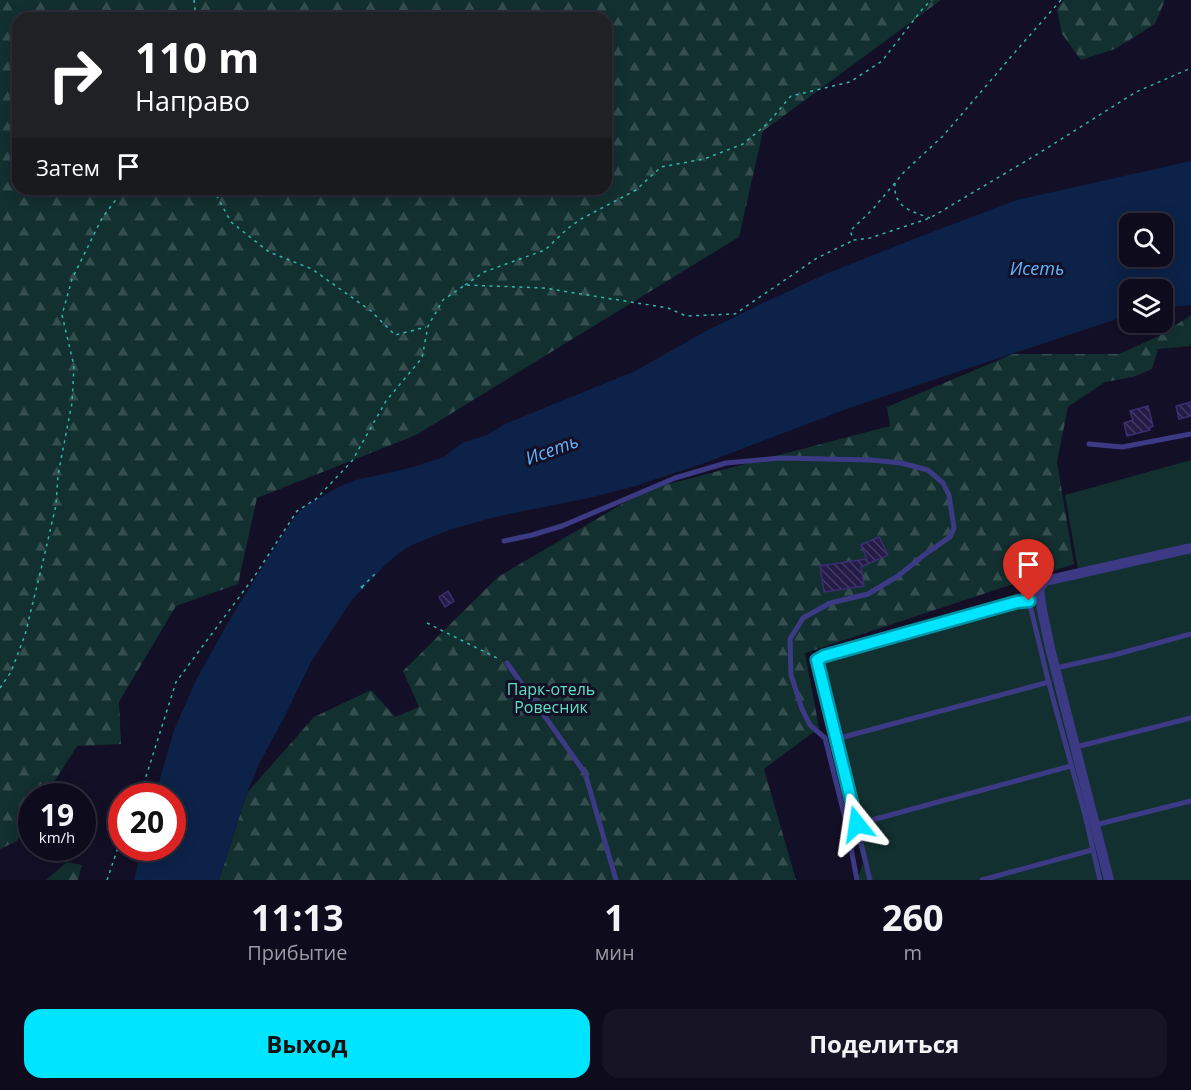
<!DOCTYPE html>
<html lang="ru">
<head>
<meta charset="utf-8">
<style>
  body { margin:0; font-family:"Open Sans",sans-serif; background:#171425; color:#f1f3f6; height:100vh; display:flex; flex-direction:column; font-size:22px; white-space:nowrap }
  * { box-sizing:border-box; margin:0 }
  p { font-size:20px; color:#9b9ba3 }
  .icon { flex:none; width:33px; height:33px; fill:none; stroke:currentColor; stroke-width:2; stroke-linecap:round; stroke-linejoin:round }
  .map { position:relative; height:880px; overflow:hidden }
  .panel { display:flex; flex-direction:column; background:#0e0b1c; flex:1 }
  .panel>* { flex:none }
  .top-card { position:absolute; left:12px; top:12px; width:600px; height:183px; border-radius:18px; box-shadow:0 3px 15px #0003,0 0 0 2px #2e2b3b; background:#202124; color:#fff; overflow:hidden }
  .controls { position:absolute; left:1119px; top:213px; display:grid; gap:12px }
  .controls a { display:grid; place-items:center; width:54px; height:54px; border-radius:12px; background:#0e0b1c; box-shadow:0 3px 15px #0003,0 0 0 2px #2e2b3b; font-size:30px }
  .speed { position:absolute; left:18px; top:783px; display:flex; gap:12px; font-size:30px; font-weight:700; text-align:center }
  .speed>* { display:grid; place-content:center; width:78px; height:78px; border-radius:50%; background:#0e0b1c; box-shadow:0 3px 15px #0003,0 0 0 2px #2e2b3b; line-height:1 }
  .speed small { font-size:15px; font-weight:400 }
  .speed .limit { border:9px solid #d22; background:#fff; color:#111 }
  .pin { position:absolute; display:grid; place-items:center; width:51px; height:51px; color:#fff; margin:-62px -26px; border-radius:50% 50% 50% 0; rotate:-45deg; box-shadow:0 0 6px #0007 }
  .pin .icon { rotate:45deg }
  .me { position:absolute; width:66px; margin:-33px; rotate:345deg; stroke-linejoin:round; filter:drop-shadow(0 0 4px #0008) }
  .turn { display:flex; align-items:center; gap:21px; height:126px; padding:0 24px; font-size:27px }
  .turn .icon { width:78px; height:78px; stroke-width:2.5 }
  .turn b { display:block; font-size:42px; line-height:51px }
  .then { display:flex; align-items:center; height:57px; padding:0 24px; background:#0003; gap:12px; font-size:22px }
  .eta { display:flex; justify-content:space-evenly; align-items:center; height:102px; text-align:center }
  .eta b { font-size:36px; font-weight:700; line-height:42px }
  .button { display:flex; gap:12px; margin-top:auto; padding:12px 24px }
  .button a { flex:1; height:69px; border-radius:18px; background:#00e5ff; color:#111; font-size:24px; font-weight:700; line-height:69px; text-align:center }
  .button a+a { background:#171425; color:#f1f3f6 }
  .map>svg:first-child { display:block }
  .green { fill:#12302f }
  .forest { fill:url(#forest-firs); fill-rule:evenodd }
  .water { fill:#0c2248; fill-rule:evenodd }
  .building { fill:url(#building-back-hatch); stroke:#3b2d73; stroke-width:1.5 }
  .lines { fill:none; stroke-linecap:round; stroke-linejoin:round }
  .path { stroke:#2fb8b0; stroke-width:1.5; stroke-dasharray:3 4.5; stroke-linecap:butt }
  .service { stroke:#3d3a85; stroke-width:5 }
  .minor { stroke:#3d3a85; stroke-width:10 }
  .route-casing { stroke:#0095a6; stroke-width:15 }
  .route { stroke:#00e5ff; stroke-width:10 }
  .labels { text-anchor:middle; stroke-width:6; stroke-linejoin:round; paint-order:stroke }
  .park-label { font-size:16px; fill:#5fe0c0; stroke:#130f26 }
  .water-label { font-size:18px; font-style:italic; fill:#62b6ff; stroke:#130f26 }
</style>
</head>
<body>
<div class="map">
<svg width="1191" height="880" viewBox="0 0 1191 880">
  <defs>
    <pattern id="forest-firs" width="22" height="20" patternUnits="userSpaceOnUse" patternTransform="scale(1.5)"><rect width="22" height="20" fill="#12302f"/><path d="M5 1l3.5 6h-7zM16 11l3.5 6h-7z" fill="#344d4e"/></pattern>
    <pattern id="building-back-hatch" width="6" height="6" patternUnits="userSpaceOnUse" patternTransform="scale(1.5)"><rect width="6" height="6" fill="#241b47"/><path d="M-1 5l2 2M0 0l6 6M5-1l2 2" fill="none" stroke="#433b63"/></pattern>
  </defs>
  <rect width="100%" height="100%" fill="#130f26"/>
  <path class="green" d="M1191,460V880H857L863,863L810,656L1079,575L1065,495Z"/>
  <g class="forest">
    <path d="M0,0H941L763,131L739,237L416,435L257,498L238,584L176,606L119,702L121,744L77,746L45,796H32L31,818L17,841L0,849ZM18,18H606V189H18Z"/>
    <path d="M1064,0H1165L1155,24L1115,49L1081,60L1062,34L1057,9Z"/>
    <path d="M1191,315V346L1158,349L1152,369L1133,377L1105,382L1068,407L1057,462L1074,564L805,653L819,728L764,769L796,880H219L247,793L314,717L371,690L395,717L419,707L403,671L498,577L646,490L890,426L887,407L1013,354H1119L1159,336Z"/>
    <path d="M67,862L82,865L78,880H46Z"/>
  </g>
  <path class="water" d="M1191,161V305L1163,308L1162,290H1130L1129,315L849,408L702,464L632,487L589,498L495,517L449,530L412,545L399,553L386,564L351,601L311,662L283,720L260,762L247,793L219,880H134L142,848H172V796H155L174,730L197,678L234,612L293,519L302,509L315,500L339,487L356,480L410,468L444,457L462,443L487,435L505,424L635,371L706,331L763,303L828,273L906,242L1017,200ZM1130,224H1162V256H1130Z"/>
  <g class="building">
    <path d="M1191,402V416L1179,419L1176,406Z"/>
    <path d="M1148,406L1153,426L1149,428L1150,430L1127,436L1124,423L1133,420L1130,411Z"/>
    <path d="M879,537L888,555L861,567L864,586L824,592L820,566L867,559L861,545Z"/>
    <path d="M448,591L454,601L445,607L439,597Z"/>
  </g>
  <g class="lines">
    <g class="path">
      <path d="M194,0L196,18"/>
      <path d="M1061,0L1016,51L943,136L905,171L873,209L850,231L854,240L870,238L930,218L1036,155L1136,92L1191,68"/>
      <path d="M895,183C893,207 910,211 930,218"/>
      <path d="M213,189L231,222L269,252L312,269L371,311L395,335L426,327"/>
      <path d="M465,285L484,272L545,250L567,229L581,219L636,190L661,167L704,159L743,144L767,124L791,96L850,82L882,61L924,7L932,0"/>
      <path d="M361,586L363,589"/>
      <path d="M362,587L376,573"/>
      <path d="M427,623L501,660"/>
      <path d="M0,688L11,672L25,635L44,557L56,505L58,475L72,403L74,366L62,315L72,279L102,218L124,189"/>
      <path d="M135,796L143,786L176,682L254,577L297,511L316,499L352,461L386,401L422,358L428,326L443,300L465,285L544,288L668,308L686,316L735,314L817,258L854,240"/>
      <path d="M107,880L122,836"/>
    </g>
    <g class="service">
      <path d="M1089,444L1122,447L1191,434"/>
      <path d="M504,541L532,535L562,526L675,478L726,463L780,458L871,460L901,463L928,470L943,483L949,495L954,528L950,537L924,555L898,576L868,594L830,603L803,618L790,639L791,675L802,709L810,725L825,738L846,822L857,880"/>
      <path d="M507,663L585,773L616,880"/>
      <path d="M1056,668L1114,655L1191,634"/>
      <path d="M836,739L1049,682"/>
      <path d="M1076,747L1191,718"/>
      <path d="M857,824L1071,766"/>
      <path d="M1095,825L1191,801"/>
      <path d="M870,880L817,660L824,656L1026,600L1029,601L1048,680L1085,815L1100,880"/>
      <path d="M982,880L1092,850"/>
    </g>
    <path class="minor" d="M1109,880L1050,648L1042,610L1039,589L1045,581L1191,548"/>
  </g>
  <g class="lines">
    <g class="route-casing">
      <path id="route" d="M857,824L817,660L824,656L1017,602L1029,601"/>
    </g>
    <use href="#route" class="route"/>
  </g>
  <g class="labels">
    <g class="park-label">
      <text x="551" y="695">Парк-отель<tspan x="551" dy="18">Ровесник</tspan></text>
    </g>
    <g class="water-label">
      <text x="1037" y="275">Исеть</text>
      <text transform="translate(552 450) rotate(-20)" y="6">Исеть</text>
    </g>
  </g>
</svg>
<div class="controls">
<a><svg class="icon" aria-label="search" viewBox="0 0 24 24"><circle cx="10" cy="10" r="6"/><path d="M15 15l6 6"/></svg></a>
<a><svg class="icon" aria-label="layers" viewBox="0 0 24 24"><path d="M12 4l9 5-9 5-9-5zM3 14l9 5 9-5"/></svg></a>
</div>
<div class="speed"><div>19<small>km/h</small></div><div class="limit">20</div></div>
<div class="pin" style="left:1029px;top:601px;background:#d93025"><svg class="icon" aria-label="arrive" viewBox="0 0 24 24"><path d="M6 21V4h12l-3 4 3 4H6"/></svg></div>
<svg class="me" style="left:857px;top:824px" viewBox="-20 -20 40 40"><path d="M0-17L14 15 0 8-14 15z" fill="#00e5ff" stroke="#fff" stroke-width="4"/></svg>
<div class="top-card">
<div class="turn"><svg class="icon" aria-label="right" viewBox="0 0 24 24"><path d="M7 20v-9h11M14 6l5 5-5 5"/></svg><div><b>110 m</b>Направо</div></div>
<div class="then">Затем<svg class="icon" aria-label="arrive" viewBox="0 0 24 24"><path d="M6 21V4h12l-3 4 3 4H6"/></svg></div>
</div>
</div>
<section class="panel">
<div class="eta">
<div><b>11:13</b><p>Прибытие</p></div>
<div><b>1</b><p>мин</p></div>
<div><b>260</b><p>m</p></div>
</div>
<div class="button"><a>Выход</a><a>Поделиться</a></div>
</section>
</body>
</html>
